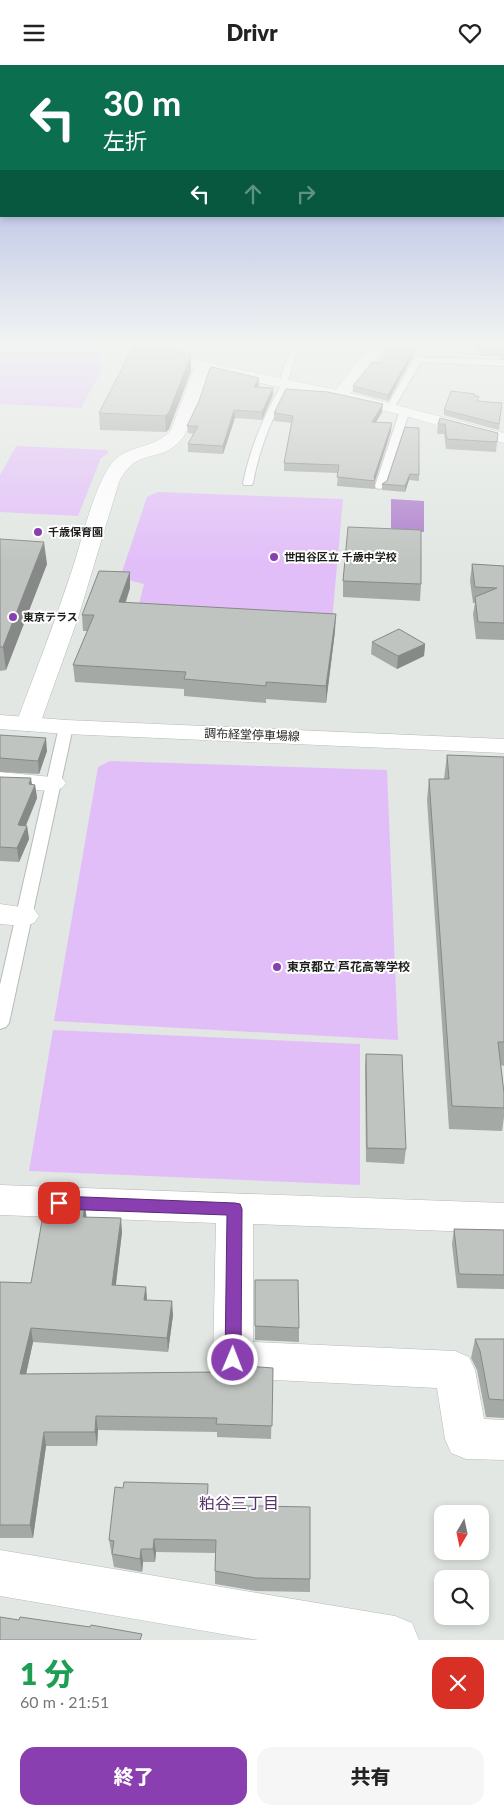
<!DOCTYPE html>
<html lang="ja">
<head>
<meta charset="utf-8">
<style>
  body { margin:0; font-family:Lato,"Noto Sans JP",sans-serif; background:#f6f6f6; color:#222; height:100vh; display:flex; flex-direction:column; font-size:19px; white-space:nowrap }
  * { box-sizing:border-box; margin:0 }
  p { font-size:16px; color:#767676 }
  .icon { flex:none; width:28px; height:28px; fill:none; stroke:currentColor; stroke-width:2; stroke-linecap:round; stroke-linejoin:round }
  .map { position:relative; height:1575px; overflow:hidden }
  .details { display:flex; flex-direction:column; background:#fff; flex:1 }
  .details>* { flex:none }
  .banner { position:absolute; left:0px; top:0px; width:505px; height:152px; box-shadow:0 2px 8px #0003; background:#0b6e4f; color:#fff; overflow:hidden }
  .needle { width:32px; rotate:189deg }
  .buttons { position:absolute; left:434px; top:1440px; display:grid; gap:10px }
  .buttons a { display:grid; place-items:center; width:55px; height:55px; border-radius:10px; background:#fff; box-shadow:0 2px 8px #0003; font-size:25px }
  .pin { position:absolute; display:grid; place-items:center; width:42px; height:42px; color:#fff; margin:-21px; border-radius:10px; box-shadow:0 2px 8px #0006 }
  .me { position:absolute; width:55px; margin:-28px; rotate:1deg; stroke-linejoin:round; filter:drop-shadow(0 0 4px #0008) }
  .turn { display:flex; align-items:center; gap:18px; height:105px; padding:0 20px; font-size:22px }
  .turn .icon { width:65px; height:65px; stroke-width:2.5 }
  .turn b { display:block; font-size:35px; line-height:42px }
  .lanes { display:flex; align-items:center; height:48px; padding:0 20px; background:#0003; justify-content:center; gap:25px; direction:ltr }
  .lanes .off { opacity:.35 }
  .round { display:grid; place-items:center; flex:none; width:52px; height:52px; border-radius:15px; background:#f6f6f6 }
  .head { display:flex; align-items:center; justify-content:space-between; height:85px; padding:0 20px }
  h1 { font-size:30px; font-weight:800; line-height:38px; color:#1e9e55 }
  .action { display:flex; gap:10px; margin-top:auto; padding:10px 20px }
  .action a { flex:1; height:58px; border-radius:15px; background:#893fb0; color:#fff; font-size:20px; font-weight:800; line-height:58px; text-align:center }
  .action a+a { background:#f6f6f6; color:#222 }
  header { display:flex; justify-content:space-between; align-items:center; height:65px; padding:0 20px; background:#fff; font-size:22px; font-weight:800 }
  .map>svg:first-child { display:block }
  .green { fill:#e2bef9 }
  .water { fill:#af7ecd }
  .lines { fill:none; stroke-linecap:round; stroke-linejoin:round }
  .service-casing { stroke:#b6bbb8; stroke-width:2 }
  .minor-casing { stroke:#b6bbb8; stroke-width:1 }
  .tertiary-casing { stroke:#b6bbb8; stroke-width:1 }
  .secondary-casing { stroke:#b6bbb8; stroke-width:1 }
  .service { fill:#fff; fill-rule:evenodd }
  .minor { fill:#fff; fill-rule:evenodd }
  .tertiary { fill:#fff; fill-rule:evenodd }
  .secondary { fill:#fff; fill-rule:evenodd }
  .wall { fill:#a5a9a6 }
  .shaded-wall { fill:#868987 }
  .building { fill:#c0c4c1; stroke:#868987 }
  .route { fill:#893fb0; stroke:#592972 }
  .poi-dot { fill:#893fb0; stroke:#fff; stroke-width:2 }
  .labels { text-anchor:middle; stroke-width:4; stroke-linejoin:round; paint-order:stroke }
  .far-poi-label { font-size:11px; font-weight:bold; fill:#1c1e1c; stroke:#fff; text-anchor:start }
  .street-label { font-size:12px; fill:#1c1e1c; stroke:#fff }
  .poi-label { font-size:12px; font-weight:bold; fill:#1c1e1c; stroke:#fff; text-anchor:start }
  .near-neighbourhood-label { font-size:16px; fill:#55326a; stroke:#fff }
</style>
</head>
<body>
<header><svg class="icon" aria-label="menu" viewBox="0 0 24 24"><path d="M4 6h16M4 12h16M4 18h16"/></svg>Drivr<svg class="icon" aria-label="heart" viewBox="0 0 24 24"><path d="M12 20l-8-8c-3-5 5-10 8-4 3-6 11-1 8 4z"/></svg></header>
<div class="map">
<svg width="504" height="1575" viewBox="0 0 504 1575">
  <rect width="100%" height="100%" fill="#e2e7e3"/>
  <g class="green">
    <path d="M55,281L93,282L103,285L96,297L104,301L81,343L0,339V283L48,284Z"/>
    <path d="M16,381L107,385L108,388L101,393L78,451L0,447V410Z"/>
    <path d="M158,427L343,434L332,556L137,547L144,519L120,513L147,432Z"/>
    <path d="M110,696L387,705L398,975L54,956L98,702Z"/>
    <path d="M53,965L360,979V1120L29,1106Z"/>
  </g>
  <path class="water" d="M391,434L424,436V467L391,466Z"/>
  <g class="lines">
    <g class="service-casing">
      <g id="service">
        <path d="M292,277H300L288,316L290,318C273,352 260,380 253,418L252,420H244L243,418C251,381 263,353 281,320L279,318Z"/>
        <path d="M415,292L504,295V301L421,297L394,343H388L387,341Z"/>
        <path d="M405,342L410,345L385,421L380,424L376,423L375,421L400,345Z"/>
        <path d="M66,658L73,662L9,958L6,962L0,964V920L59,662Z"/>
      </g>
    </g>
    <g class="minor-casing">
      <g id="minor">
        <path d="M113,277H135L210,298L336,325L366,286L368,277H382L381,287L350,328L504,368V378C453,365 402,349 350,337C271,320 192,306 115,280Z"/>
        <path d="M0,707L62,713L66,718L62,723L53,726L0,723Z"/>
        <path d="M0,839L34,844L39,851L34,858L24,861L0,859Z"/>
        <path d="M0,1120L504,1138V1168L253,1159V1277L455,1286L469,1292L475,1305L484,1354L504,1355V1395L466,1394L451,1388L445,1374L437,1323L233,1313L219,1308L213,1295L216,1158L0,1150Z"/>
        <path d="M0,1485L395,1551L412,1558L419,1575H258L0,1531Z"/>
      </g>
    </g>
    <g class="tertiary-casing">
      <path id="tertiary" d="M203,296L208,298L211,301C203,323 194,363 178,378C155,399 137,382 119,417L78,553L40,659L37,664L28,666L19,664L16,659C35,608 55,557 72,505C82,475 94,421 112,398C127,379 156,384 171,365L195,301L198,298Z"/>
    </g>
    <g class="secondary-casing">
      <path id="secondary" d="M0,650L66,655L504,674V688L66,669L0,664Z"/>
    </g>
    <use href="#service" class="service"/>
    <use href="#minor" class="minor"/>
    <use href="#tertiary" class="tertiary"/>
    <use href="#secondary" class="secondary"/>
  </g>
  <g class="wall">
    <path d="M475,277H504V295L500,291H480Z"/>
    <path d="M414,285L413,290L388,336L353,327V321L379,298Z"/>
    <path d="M191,306L169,364L166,367L100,365L99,348Z"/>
    <path d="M259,313V320L257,322L273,323V330L262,355L235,353L223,389L188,387V379L194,369L188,368L187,361Z"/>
    <path d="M475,329V331L478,336L502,338L499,365L444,350V345Z"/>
    <path d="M382,347L376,357L391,366L375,415V424L337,421L338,408L284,406V398L291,358L274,356V348Z"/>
    <path d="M440,353L498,368L496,387L446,384L444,369H437L438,359Z"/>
    <path d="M405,362L419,410V416L409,415L405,427L382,425V419L387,416Z"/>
    <path d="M0,474L47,499L6,605L0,606Z"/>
    <path d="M472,499L504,501V575L476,574L473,549L475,538H473L470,516Z"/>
    <path d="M130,507V523L126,537L335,566L326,638L266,634V638L184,631V624L75,617L73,600L88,566H83L82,550Z"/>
    <path d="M343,516L421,519L420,536L343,532Z"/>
    <path d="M372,577L425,579L424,591L397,604L371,589Z"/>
    <path d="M0,670L47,686L39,709L0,707Z"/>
    <path d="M447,690L504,692V1001L501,1000L504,1028V1052L502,1066L449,1064L427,735L429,714H444Z"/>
    <path d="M0,712L35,720L37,733L26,761H27L29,774L19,797L0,796Z"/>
    <path d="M366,989L406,1084L404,1099L366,1097L365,1003Z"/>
    <path d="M85,1141L86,1152L122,1167L116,1220L146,1222L147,1235L173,1250L168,1287L33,1277L26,1309L219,1307L273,1303L271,1374L217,1372V1367L98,1365L97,1381H46L33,1473H0V1217L31,1218Z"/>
    <path d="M454,1164L504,1165V1224L457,1223L452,1179Z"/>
    <path d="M255,1215L299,1263V1277L255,1275Z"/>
    <path d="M475,1274H504V1353L486,1352L477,1305L471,1293Z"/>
    <path d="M208,1419V1440L310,1514V1527L256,1526L215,1519V1488L156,1487L155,1497H143L142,1507L114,1502L109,1475L123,1423Z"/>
  </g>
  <g class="shaded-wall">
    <path d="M414,285L413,290L388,336V330Z"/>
    <path d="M191,290V306L169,364L166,367L165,351Z"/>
    <path d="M259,313V320L254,329V322Z"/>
    <path d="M273,323V330L262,355V347Z"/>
    <path d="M383,339L382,347L372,364V357Z"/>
    <path d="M234,345L235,353L223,389V381Z"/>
    <path d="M392,358L391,366L375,416L374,412Z"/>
    <path d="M410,409L409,415L405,427V421Z"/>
    <path d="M44,477L47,499L6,605L3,582Z"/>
    <path d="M130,507V523L120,553L119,537Z"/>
    <path d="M336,549L335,566L326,638V621Z"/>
    <path d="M425,579L424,591L397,604L398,591Z"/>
    <path d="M46,673L47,686L39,709L38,696Z"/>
    <path d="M31,713L33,726L35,720L37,733L20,774L18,760Z"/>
    <path d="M27,761L29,774L19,797L17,783Z"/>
    <path d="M85,1141L87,1155L83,1152Z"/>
    <path d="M121,1153L122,1167L114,1234L112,1220Z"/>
    <path d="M146,1222L147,1237L144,1235Z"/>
    <path d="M172,1236L173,1250L168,1287L167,1273Z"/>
    <path d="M31,1263L33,1277L23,1323L20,1309Z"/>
    <path d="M96,1351L98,1365L97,1381L95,1367Z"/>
    <path d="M44,1367L46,1381L33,1473L30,1460Z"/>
    <path d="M208,1419V1432L207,1453V1440Z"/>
    <path d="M154,1474L156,1487L155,1497L153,1484Z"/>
    <path d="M141,1484L143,1497L142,1507L140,1494Z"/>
  </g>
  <g class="building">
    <path d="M136,277H143L191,290L169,347L165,351L99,348Z"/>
    <path d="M478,277H504V287L501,284H481Z"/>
    <path d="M389,282L414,285L388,330L353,321L372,297L379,298Z"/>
    <path d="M212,302L259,313L254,322L273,323L262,347L234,345L223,381L188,379L198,361H187L199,336L210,303Z"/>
    <path d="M286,324L328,327L383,339L372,357L392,358L374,412L375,416L337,412L339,400L284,398L293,351L274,348Z"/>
    <path d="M451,326L475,329L474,331H479L477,336L502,338L499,359L444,345Z"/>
    <path d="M440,353L498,368L497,377L447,374L445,359H438Z"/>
    <path d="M405,362L419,363V410L410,409L405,421L382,419L387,416Z"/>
    <path d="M348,462L421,465V519L343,516Z"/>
    <path d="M0,474L44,477L3,582H0Z"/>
    <path d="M472,499L504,501V558L478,557L475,532L497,523L475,522Z"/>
    <path d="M99,506L130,507L119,537L336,549L326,621L266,617V621L184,614L186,607L73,600L94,550H82Z"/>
    <path d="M399,564L425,579L398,591L372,577Z"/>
    <path d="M0,670L46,673L38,696L0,693Z"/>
    <path d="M447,690L504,692V977H498L504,1028V1043L452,1041L429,714H449Z"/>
    <path d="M0,712L31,713L29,719L35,720L18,760L27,761L17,783L0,782Z"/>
    <path d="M366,989L402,990L406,1084L367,1083Z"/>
    <path d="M45,1139L85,1141L83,1152L121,1153L112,1220L146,1222L144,1235L172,1236L167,1273L31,1263L20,1309L219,1307L220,1299L273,1303L272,1361L216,1359L217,1353L96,1351L95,1367H44L30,1460H0V1217L31,1218Z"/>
    <path d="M454,1164L504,1165V1210L459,1209Z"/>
    <path d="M255,1215H298L299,1263L255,1261Z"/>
    <path d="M475,1274H504V1335L489,1334L480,1286Z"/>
    <path d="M124,1417L208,1419L207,1440L310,1442V1514L256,1513L215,1506L216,1475L154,1474L153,1484H141L140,1494L112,1489L114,1476L109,1475L115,1422L123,1423Z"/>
    <path d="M0,1552L19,1555L20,1552L90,1562L91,1560L142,1569L140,1575H0Z"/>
  </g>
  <linearGradient id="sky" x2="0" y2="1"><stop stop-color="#919edd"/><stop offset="0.56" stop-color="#f2f4f2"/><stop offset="1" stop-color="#f2f4f2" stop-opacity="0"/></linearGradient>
  <rect width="504" height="498" fill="url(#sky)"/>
  <path class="route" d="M59,1131L235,1138L240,1139L242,1144L241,1295L239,1301L233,1303L227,1301L225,1295L227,1150L59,1144L53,1142L51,1138L53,1133Z"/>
  <g class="poi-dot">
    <circle cx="38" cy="467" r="5"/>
    <circle cx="274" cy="492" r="5"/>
    <circle cx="13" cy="552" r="5"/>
    <circle cx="277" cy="902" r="5"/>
  </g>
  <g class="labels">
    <g class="far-poi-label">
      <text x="48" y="471">千歳保育園</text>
      <text x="284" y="496">世田谷区立 千歳中学校</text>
      <text x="23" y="556">東京テラス</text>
    </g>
    <g class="street-label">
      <text transform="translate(252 670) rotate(2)" y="4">調布経堂停車場線</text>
    </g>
    <g class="poi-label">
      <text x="287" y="906">東京都立 芦花高等学校</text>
    </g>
    <g class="near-neighbourhood-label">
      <text x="239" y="1444">粕谷三丁目</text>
    </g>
  </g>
</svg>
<div class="buttons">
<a><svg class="needle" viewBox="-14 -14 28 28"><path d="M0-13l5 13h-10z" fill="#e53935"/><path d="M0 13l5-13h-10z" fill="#767676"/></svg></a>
<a><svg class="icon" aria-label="search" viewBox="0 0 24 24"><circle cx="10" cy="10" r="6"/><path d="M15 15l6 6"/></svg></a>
</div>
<div class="pin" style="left:59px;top:1138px;background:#d93025"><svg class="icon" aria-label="arrive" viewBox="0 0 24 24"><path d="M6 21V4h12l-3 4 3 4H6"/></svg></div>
<svg class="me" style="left:233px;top:1295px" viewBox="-20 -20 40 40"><circle r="17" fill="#893fb0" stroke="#fff" stroke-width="3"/><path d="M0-11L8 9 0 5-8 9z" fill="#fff"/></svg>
<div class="banner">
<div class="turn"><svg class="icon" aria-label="left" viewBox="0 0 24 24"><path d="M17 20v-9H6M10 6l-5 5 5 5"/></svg><div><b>30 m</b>左折</div></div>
<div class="lanes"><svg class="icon" aria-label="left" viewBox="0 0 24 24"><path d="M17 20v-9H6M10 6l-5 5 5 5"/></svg><svg class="icon off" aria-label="ahead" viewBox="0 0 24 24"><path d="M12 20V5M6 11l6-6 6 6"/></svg><svg class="icon off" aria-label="right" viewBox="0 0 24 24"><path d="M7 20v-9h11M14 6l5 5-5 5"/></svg></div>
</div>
</div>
<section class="details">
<div class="head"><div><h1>1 分</h1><p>60 m · 21:51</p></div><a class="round" style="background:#d93025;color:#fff"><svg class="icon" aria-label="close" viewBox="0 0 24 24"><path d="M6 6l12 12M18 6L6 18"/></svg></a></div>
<div class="action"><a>終了</a><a>共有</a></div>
</section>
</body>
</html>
